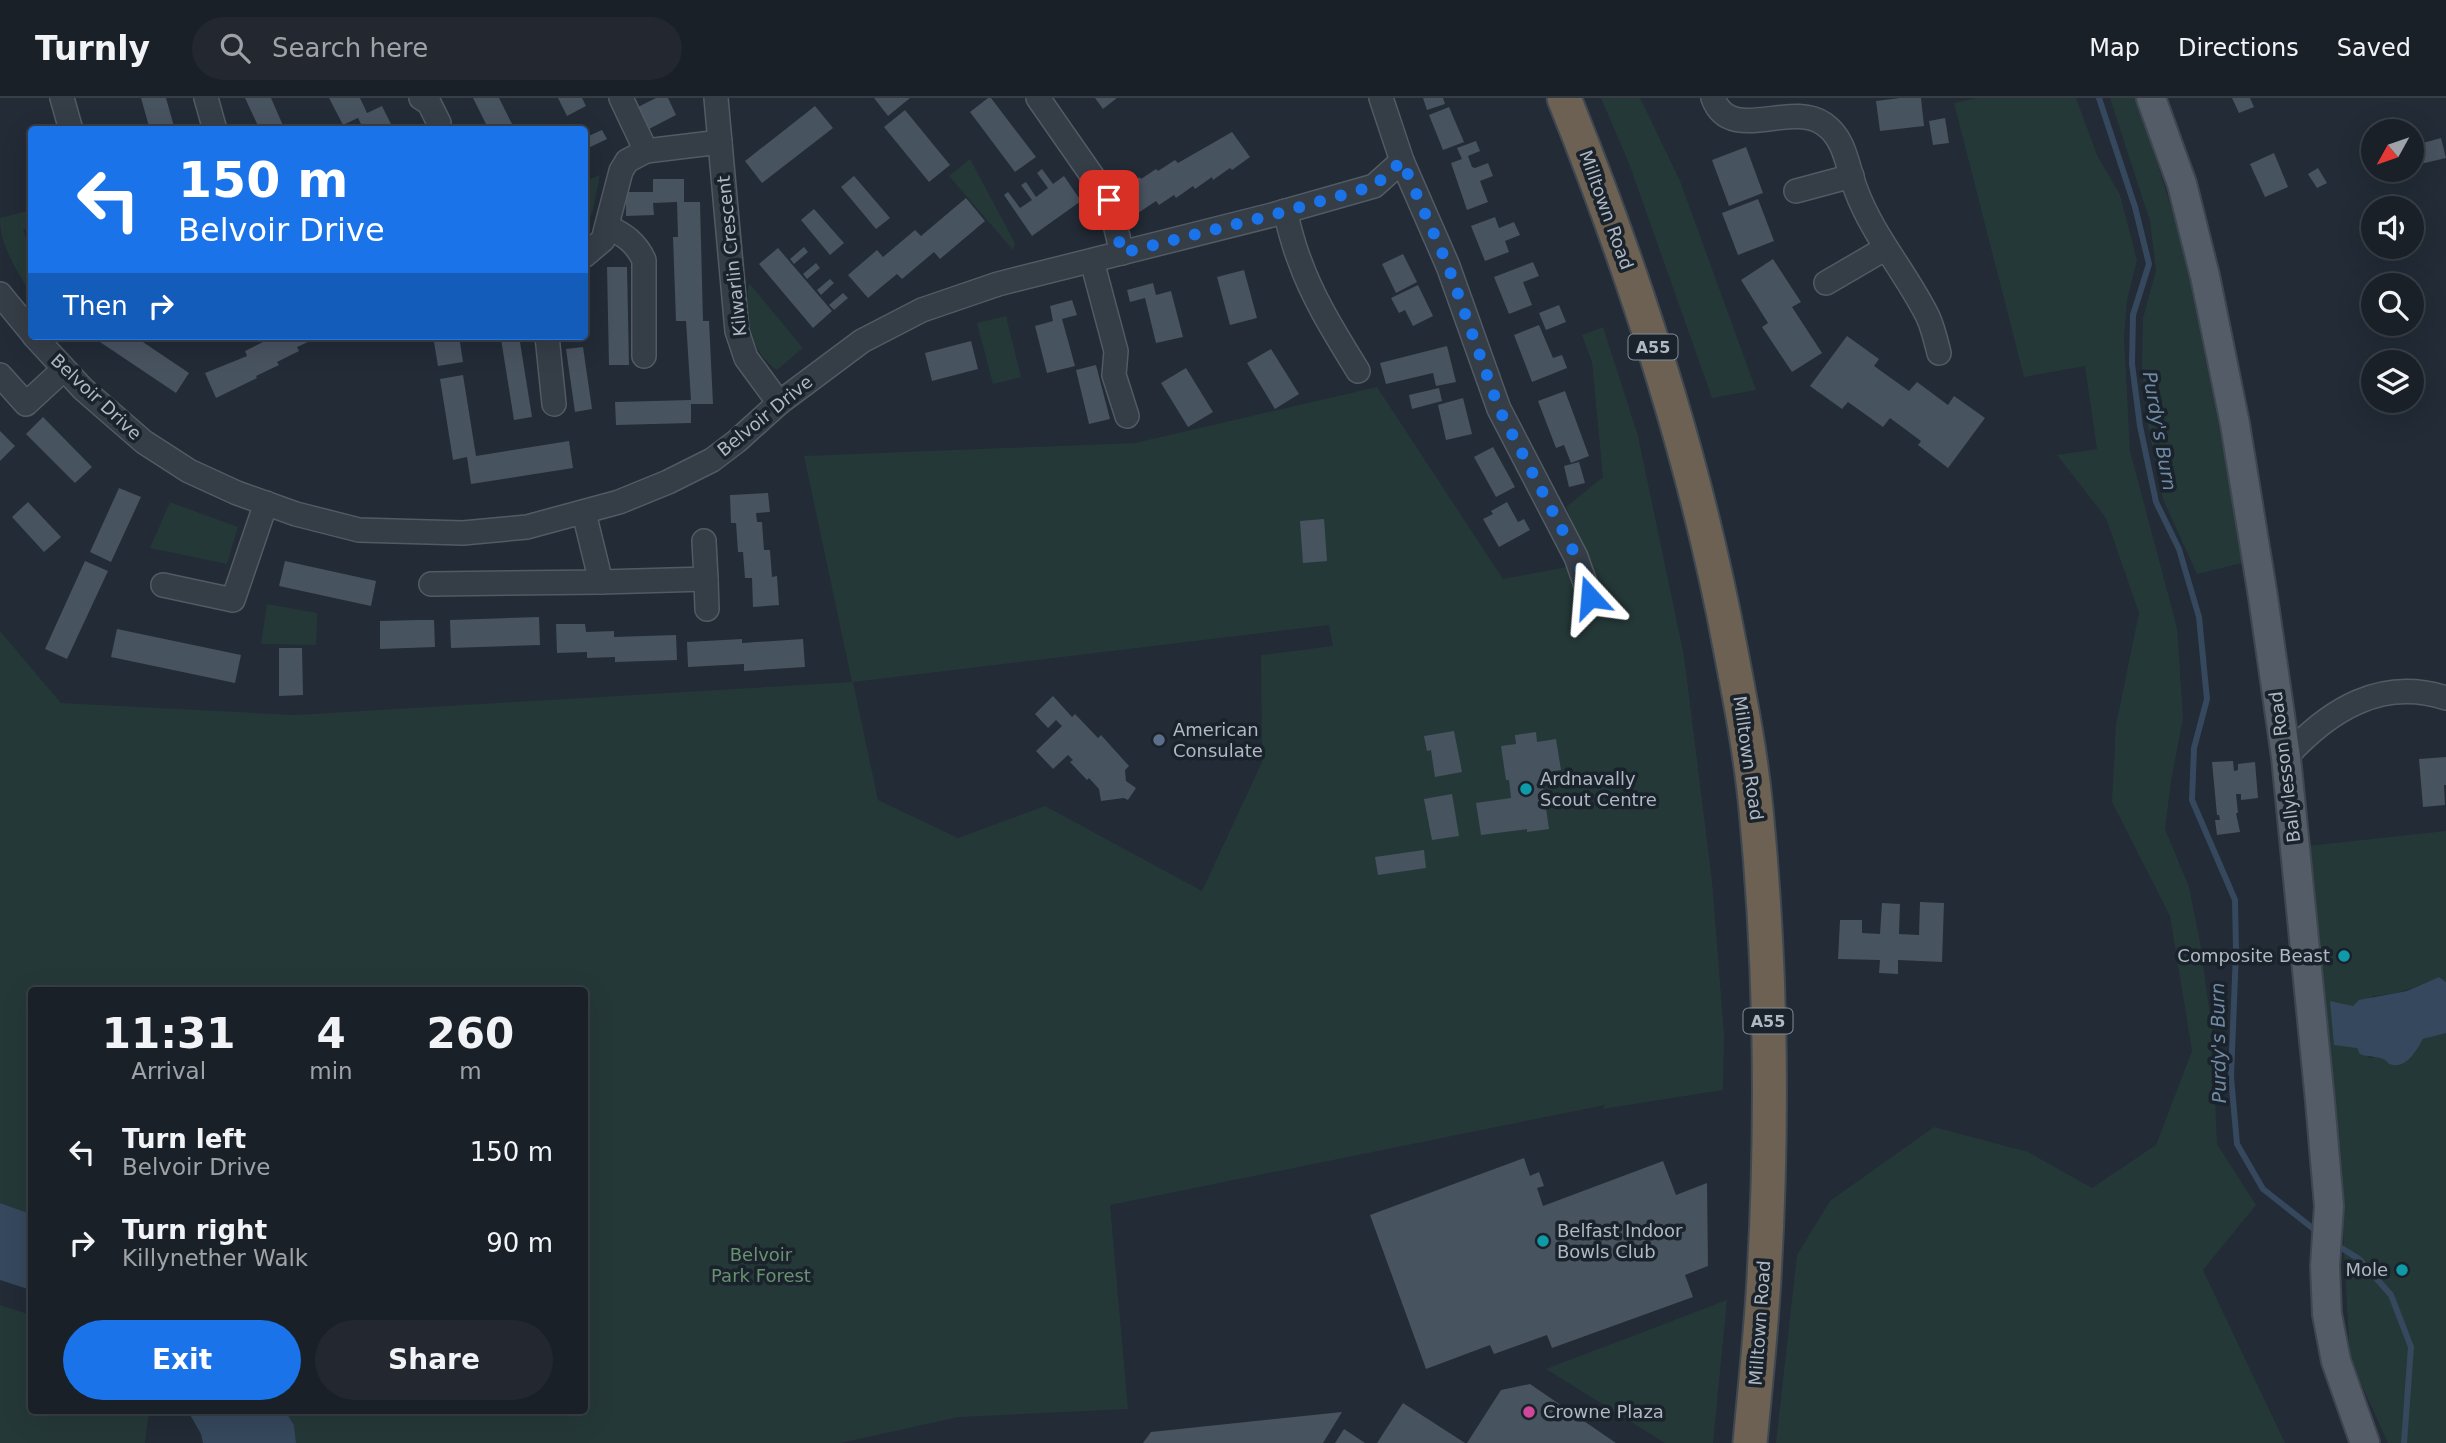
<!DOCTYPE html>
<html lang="en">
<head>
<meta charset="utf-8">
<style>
  body { margin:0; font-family:"DejaVu Sans",sans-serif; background:#232830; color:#f1f3f6; height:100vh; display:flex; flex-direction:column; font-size:26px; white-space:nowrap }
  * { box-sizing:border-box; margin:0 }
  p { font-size:23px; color:#9fa3a8 }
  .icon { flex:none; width:38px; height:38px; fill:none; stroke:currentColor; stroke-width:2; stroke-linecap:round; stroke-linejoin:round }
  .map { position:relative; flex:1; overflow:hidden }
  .drawer { position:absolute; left:28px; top:889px; width:560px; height:427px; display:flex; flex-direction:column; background:#1a2028; border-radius:7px; box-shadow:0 7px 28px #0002,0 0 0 2px #383e45 }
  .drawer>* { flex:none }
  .top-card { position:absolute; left:28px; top:28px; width:560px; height:214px; border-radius:7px; box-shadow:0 7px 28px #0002,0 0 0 2px #383e45; background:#1a73e8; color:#fff; overflow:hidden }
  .needle { width:46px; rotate:230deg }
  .controls { position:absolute; left:2361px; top:21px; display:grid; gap:14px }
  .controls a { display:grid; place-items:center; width:63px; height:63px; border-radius:50%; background:#1a2028; box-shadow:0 7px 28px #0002,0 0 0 2px #383e45; font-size:35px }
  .pin { position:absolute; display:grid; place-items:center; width:60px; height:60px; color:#fff; margin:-30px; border-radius:14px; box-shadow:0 4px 10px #0006 }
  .me { position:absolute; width:77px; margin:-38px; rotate:341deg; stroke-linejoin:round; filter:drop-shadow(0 0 5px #0008) }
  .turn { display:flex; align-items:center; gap:24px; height:147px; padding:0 35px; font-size:32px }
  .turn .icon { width:91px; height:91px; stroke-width:2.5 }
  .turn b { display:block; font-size:49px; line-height:60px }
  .then { display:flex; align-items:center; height:66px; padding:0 35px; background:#0003; gap:14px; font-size:26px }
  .eta { display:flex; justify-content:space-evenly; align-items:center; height:119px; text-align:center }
  .eta b { font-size:42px; font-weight:700; line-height:49px }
  .cta { display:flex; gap:14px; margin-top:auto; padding:14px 35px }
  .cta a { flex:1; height:80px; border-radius:42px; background:#1a73e8; color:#fff; font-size:28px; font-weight:700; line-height:80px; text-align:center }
  .cta a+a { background:#232830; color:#f1f3f6 }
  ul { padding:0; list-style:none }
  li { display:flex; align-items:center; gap:21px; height:91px; padding:0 35px }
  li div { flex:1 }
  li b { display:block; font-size:26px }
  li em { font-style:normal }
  header { display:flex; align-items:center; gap:42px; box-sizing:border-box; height:98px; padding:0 35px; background:#1a2028; border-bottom:2px solid #383e45 }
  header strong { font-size:33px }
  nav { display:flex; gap:38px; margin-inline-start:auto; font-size:24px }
  .search { width:490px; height:63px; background:#232830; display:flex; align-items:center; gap:18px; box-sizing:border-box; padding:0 24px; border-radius:38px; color:#9fa3a8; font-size:26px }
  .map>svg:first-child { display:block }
  .green { fill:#253838; fill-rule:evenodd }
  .water { fill:#36485d }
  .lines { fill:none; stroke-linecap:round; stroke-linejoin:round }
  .stream { stroke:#36485d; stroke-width:6 }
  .building { fill:#485360 }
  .minor-casing { stroke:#525b64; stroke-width:26 }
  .major-casing { stroke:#3e4650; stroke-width:32 }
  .highway-casing { stroke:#3f4851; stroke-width:37 }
  .minor { stroke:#353d47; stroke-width:23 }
  .major { stroke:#535c67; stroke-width:28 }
  .highway { stroke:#6c6152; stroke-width:33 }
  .route { stroke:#1a73e8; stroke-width:12; stroke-dasharray:0 21.6 }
  .service-dot { fill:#5c6f8a; stroke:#1a222b; stroke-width:2.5 }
  .culture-dot { fill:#0f9aa8; stroke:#1a222b; stroke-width:2.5 }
  .hotel-dot { fill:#d1479c; stroke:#1a222b; stroke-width:2.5 }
  .labels { text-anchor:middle; stroke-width:7; stroke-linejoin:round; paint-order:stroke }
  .shield { fill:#1a222b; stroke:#828b95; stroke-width:2 }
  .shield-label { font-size:16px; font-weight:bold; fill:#afb8c3 }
  .street-label { font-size:18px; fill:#afb8c3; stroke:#1a222b }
  .poi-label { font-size:18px; fill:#afb8c3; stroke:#1a222b; text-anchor:start }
  .park-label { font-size:18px; fill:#699270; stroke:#1a222b }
  .water-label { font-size:19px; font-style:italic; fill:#718aa6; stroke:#1a222b }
</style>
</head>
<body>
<header>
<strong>Turnly</strong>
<div class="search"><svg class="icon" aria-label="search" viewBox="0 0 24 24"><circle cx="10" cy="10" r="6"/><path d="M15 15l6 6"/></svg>Search here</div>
<nav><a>Map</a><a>Directions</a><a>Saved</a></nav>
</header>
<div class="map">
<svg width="2446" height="1345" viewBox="0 0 2446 1345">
  <rect width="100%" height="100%" fill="#222b36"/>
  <g class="green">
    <path d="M1601,0H1640L1680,83L1756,292L1712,300L1630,68Z"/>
    <path d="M1976,0H2076L2097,57L2120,97L2137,162L2127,202L2124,240L2130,353L2177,530L2183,620L2171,683L2165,731L2189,789L2200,844L2212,932L2217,1046L2256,1107L2203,1172L2285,1345H1776L1797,1157L1830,1103L1934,1029L2028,1054L2092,1090L2156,1047L2192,953L2170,818L2112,704L2116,627L2139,515L2106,420L2057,357L2097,351L2085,268L2024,279L1954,5Z"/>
    <path d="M2110,0H2137L2182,144L2246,464L2197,476L2163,401L2147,323L2142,270L2143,220L2156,172L2150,123Z"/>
    <path d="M970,61L1015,145L1013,152L949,78Z"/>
    <path d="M600,77L593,112L585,135V83Z"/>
    <path d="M31,112V128L23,132L31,154V196C17,172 0,149 0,120Z"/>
    <path d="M750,186L803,250L777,272C748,252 747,220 748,188Z"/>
    <path d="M1006,218L1021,279L993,286L977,225Z"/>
    <path d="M1603,229L1638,338L1684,558L1712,783L1724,936L1723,992L1602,1011L1605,1007L1110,1107L1128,1311L959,1319L840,1345H296L294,1327L285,1313L584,1312V892H32L31,1116L0,1105V533L61,605L295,617L852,584L804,358L1135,345L1377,289L1503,481L1589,465L1566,409L1603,379L1592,264L1582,237ZM1329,527L1333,548L1261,557L1262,664L1202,793L1045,708L958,740L878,702L853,584Z"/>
    <path d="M170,404L238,429L227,466L150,450Z"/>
    <path d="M267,506L317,515L316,547L261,546Z"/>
    <path d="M2446,733V884L2439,879C2416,889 2398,897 2372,898L2357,951L2370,960C2397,959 2419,938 2446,935V1345H2388L2350,1261L2342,1115L2307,748Z"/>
    <path d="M1727,1202L1713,1345H1665L1546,1271Z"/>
    <path d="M0,1207L31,1217L32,1312L149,1313L145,1345H0Z"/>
  </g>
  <g class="water">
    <path d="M2439,879L2446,884V935L2423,941C2417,951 2408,969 2393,967C2385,965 2390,964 2383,961C2376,958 2367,959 2360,956L2357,950L2334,947L2330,903L2353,908L2359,902L2407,893Z"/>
    <path d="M0,1105L31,1116V1192L0,1182Z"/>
    <path d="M188,1313H285L294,1327L296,1345H203L201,1336Z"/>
  </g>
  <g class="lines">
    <g class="stream">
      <path d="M2099,0L2135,109L2149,166L2133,217L2132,266L2140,328L2156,404L2179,451L2199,519L2207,601L2194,650L2192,702L2235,802L2236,854L2231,979L2237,1046L2263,1091L2320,1136"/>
      <path d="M2335,1146L2359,1161L2391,1197L2411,1249L2404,1345"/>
    </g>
  </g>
  <g class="building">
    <path d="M141,0H166L175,32H150Z"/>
    <path d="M245,0H271L285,32H260Z"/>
    <path d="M329,0H360L367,15L382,8L394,32H364L358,20L343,27Z"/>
    <path d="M473,0H499L515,32H489Z"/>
    <path d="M558,0H582L586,8L567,18Z"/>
    <path d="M656,0H668L676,17L647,32L636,10Z"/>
    <path d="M874,0H910L888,18Z"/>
    <path d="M988,0H991L1036,59L1015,74L970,14Z"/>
    <path d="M1095,0H1117L1103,11Z"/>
    <path d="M1423,0H1443L1445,6L1427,12Z"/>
    <path d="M1900,0H1921L1924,28L1880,33L1876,3Z"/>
    <path d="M2232,0H2250L2254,9L2239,15Z"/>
    <path d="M815,8L833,30L762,85L745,63Z"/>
    <path d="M1449,9L1464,44L1443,52L1429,17Z"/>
    <path d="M905,12L950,67L929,84L884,29Z"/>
    <path d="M1945,20L1949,45L1933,47L1929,23Z"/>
    <path d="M602,32L607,41L584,52V40Z"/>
    <path d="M1232,34L1250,59L1232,72L1230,70L1213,82L1212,79L1195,91L1193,88L1176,100L1174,97L1159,107L1156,103L1138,115L1122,92L1140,79L1141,81L1156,71L1158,73L1175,62L1178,65Z"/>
    <path d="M2441,40L2446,60L2412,68V48Z"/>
    <path d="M1476,43L1480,53L1468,58L1472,69L1475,70L1488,65L1493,78L1480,83L1488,104L1467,112L1451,65L1462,61L1457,50Z"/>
    <path d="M1746,49L1763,95L1729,108L1712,62Z"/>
    <path d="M2274,55L2288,89L2265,99L2250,66Z"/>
    <path d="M2318,70L2327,85L2317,90L2308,76Z"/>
    <path d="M1042,71L1053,86L1064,78L1081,103L1032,138L1004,97L1008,94L1020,110L1032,102L1021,87L1026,84L1036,99L1048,90L1037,75Z"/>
    <path d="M854,78L890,120L876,131L841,89Z"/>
    <path d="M653,81H684V104H700L703,223H709L713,306H691V325L616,327L615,304L691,302L686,223H676L673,139H678L677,104L653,105L654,117L626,118V94H653Z"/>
    <path d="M966,100L985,123L940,161L934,154L902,181L897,176L868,200L848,177L877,152L883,159L915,132L921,138Z"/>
    <path d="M1758,101L1774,143L1738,157L1722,115Z"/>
    <path d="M814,111L844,145L830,157L801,122Z"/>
    <path d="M1495,119L1499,130L1514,124L1520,137L1505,143L1509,154L1485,163L1471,128Z"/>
    <path d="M804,149L808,154L794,166L790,161Z"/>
    <path d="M778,150L832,213L813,230L759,166Z"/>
    <path d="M1403,156L1417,184L1396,195L1382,166Z"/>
    <path d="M1773,161L1801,204L1792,209L1822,255L1792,274L1762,229L1768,225L1741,182Z"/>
    <path d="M1533,164L1539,178L1523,184L1532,207L1509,216L1494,179Z"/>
    <path d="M816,165L820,170L807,181L803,176Z"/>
    <path d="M607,169H627L629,267H609Z"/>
    <path d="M1244,172L1257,220L1230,227L1217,179Z"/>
    <path d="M830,181L834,185L821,197L817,192Z"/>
    <path d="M1153,185L1156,197L1171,193L1183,239L1156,245L1145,200L1130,204L1127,192Z"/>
    <path d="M1418,187L1433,218L1413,228L1405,212L1399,215L1391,200Z"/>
    <path d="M843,195L848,200L834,212L829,207Z"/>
    <path d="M1072,202L1077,217L1062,221L1075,268L1047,275L1035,228L1053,223L1050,208Z"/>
    <path d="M1559,207L1566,224L1546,232L1539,215Z"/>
    <path d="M1539,227L1553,260L1562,257L1567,270L1532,284L1514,237Z"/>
    <path d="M91,238H134L189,275L176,295Z"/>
    <path d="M268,238H321L297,249L299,253L277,264L279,267L256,278L257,280L216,300L205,275L247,258L245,253L267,242L266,239Z"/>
    <path d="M433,238H459L463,264L438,268Z"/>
    <path d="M519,238L532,319L514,322L501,241Z"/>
    <path d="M1847,238L1879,261L1874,268L1909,293L1917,284L1948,307L1954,298L1985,320L1948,370L1918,347L1921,343L1890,320L1883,329L1848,304L1842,311L1810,288Z"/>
    <path d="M971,243L978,271L932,283L925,255Z"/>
    <path d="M1447,248L1456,284L1436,288L1433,275L1386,286L1380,265Z"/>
    <path d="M583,249L592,311L575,314L566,251Z"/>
    <path d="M1271,251L1299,296L1275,311L1247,265Z"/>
    <path d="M1096,267L1110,321L1089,326L1076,272Z"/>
    <path d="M1186,270L1213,314L1188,329L1161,285Z"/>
    <path d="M463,277L476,358L569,343L573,370L471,386L467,359L453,362L440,281Z"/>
    <path d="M1439,290L1442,303L1412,311L1409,297Z"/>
    <path d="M1565,293L1589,358L1571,365L1564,347L1556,350L1538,303Z"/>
    <path d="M1463,300L1472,336L1446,342L1438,307Z"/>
    <path d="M43,319L92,369L75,385L26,336Z"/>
    <path d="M0,333L15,348L0,363Z"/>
    <path d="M1493,349L1515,389L1496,399L1474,359Z"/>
    <path d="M1579,364L1585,385L1569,389L1564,368Z"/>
    <path d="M119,390L141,399L111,464L90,454Z"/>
    <path d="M768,395L770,414L756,415L757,424H762L764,452H770L772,479L777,478L779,507L753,509L752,480H745L743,454H738L736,425H731L730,397Z"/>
    <path d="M28,404L61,439L44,454L12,419Z"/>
    <path d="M1507,404L1518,424L1524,421L1530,432L1499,449L1483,421L1493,416L1491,413Z"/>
    <path d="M1324,421L1327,463L1303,465L1300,423Z"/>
    <path d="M85,463L108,473L67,561L45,551Z"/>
    <path d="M285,463L376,483L371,508L279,488Z"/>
    <path d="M539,519L540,547L451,550L450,522Z"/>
    <path d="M417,522H434L435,549L380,551V523Z"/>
    <path d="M556,526H585L586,534L614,533V539L676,537L677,562L615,564V559L587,560V554L557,555Z"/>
    <path d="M117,531L241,557L235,585L111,559Z"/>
    <path d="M742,541V545L803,541L805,569L744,573V566L688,569L687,544Z"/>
    <path d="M279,550H302L303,597L279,598Z"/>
    <path d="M1053,598L1072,619L1075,616L1098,640L1101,637L1129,668L1125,672L1126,683L1136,690L1128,702L1124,700L1101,703L1099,691L1089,680L1087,682L1070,664L1073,662L1068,657L1053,671L1036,653L1062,628L1056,622L1048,630L1035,616Z"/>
    <path d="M1454,633L1462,674L1435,679L1431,652L1427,653L1424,638Z"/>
    <path d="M1536,634L1537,644L1556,641L1561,672L1541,675L1549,731L1527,734V731L1481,737L1476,705L1511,700L1509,682H1506L1501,648L1516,646L1515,637Z"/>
    <path d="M2446,659V687H2444L2445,707L2423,709L2419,661Z"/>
    <path d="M2233,663L2234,673L2238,672V666L2255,664L2258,700L2241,702V696H2236L2238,715H2236L2240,734L2217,737L2215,722H2220L2219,717H2217L2212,664Z"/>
    <path d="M1452,696L1459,738L1432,742L1424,701Z"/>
    <path d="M1424,752L1426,770L1378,777L1375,759Z"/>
    <path d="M1920,804L1944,805L1942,864L1898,862V876L1879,875L1880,862L1838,861L1840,822H1862V835L1880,836L1882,805L1900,806L1899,836L1919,837Z"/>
    <path d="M1524,1060L1530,1078L1539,1074L1544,1088L1537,1090L1543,1108L1663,1063L1676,1097L1707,1085L1708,1168L1685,1177L1693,1199L1552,1250L1547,1237L1494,1256L1490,1247L1426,1271L1370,1117Z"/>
    <path d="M1530,1286L1616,1345H1467L1501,1292Z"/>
    <path d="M1403,1305L1465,1345H1377Z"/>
    <path d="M1342,1314L1323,1345H1143L1151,1334Z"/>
    <path d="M1344,1331L1365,1345H1335Z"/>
  </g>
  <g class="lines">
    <g class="minor-casing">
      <g id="minor">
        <path d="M62,0L71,32"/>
        <path d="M206,0L215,32"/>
        <path d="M421,0L429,5L439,25"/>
        <path d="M621,0L646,53"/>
        <path d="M716,0L737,233L746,260L779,305"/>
        <path d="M1038,0L1109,102L1122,155"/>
        <path d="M1381,0L1402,63L1448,168L1499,311L1576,459L1590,499"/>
        <path d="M1713,0C1730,47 1791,2 1824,26C1846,41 1847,69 1856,92C1873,138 1907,176 1928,219C1933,230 1936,243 1939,255"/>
        <path d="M1796,93L1852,78"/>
        <path d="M1285,113C1289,129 1293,146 1299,161C1313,201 1336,237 1358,273"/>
        <path d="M608,129C625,137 636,145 644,162V258"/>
        <path d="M584,158L603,142L621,73L627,63L646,53L720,44"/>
        <path d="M1092,163L1116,253L1114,277L1127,318"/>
        <path d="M1826,185L1886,150"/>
        <path d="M0,196L32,235"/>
        <path d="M34,238L83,291L144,344L189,373L237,395L296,416L359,432L463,435L527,429L619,404L668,384L712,362L737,343L779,305L862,243L922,212L998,186L1272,117L1374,88L1402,63"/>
        <path d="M547,238L554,306"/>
        <path d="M0,277L26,306L64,271"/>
        <path d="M706,481L707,511"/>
        <path d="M601,484L706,481L704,443"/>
        <path d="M431,486L601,484L584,415"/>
        <path d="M163,487L233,502L266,405"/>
        <path d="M2286,659C2329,612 2381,579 2446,600"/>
      </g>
    </g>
    <g class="major-casing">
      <path id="major" d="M2151,0L2182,86L2205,178L2235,326L2263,499L2286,659L2320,1003L2329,1108L2325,1168L2327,1216L2336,1263L2365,1345"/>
    </g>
    <g class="highway-casing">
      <path id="highway" d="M1564,0C1636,179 1696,364 1731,554C1741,606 1751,658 1756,711C1771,866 1773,1024 1764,1180C1761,1235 1755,1290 1750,1345"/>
    </g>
    <use href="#minor" class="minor"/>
    <use href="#major" class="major"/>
    <use href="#highway" class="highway"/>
  </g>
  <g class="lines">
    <path class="route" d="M1109,102L1122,155L1272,117L1374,88L1402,63L1448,168L1499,311L1576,458L1590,499"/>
  </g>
  <circle class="service-dot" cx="1159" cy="642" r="7"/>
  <g class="culture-dot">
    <circle cx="1526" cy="691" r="7"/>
    <circle cx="2344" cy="858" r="7"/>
    <circle cx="1543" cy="1143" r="7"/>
    <circle cx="2402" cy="1172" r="7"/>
  </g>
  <circle class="hotel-dot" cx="1529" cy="1314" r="7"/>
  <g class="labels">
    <g class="shield">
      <rect x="1628.5" y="236.5" width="49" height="25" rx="5"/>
      <rect x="1743.5" y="910.5" width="49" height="25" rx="5"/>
    </g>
    <g class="shield-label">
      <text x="1653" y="255">A55</text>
      <text x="1768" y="929">A55</text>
    </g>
    <g class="street-label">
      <text transform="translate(1606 112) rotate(70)" y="6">Milltown Road</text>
      <text transform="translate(732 158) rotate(-96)" y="6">Kilwarlin Crescent</text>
      <text transform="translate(96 299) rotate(43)" y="6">Belvoir Drive</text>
      <text transform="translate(765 318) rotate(-39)" y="6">Belvoir Drive</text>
      <text transform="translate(1748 660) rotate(82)" y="6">Milltown Road</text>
      <text transform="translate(2285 669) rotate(-97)" y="6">Ballylesson Road</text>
      <text transform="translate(1760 1225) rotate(-86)" y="6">Milltown Road</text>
    </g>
    <g class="poi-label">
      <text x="1173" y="638">American<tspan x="1173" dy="21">Consulate</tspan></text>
      <text x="1540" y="687">Ardnavally<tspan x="1540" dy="21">Scout Centre</tspan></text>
      <text x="2330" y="864" text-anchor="end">Composite Beast</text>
      <text x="1557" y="1139">Belfast Indoor<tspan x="1557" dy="21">Bowls Club</tspan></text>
      <text x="2388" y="1178" text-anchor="end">Mole</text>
      <text x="1543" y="1320">Crowne Plaza</text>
    </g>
    <g class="park-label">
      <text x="761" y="1163">Belvoir<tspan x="761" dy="21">Park Forest</tspan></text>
    </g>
    <g class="water-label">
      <text transform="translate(2160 333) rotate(80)" y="7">Purdy's Burn</text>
      <text transform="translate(2218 945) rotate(-91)" y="7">Purdy's Burn</text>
    </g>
  </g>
</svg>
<div class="controls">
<a><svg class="needle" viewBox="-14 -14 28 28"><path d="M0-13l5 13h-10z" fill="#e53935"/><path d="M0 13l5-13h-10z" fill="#9fa3a8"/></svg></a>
<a><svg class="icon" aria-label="sound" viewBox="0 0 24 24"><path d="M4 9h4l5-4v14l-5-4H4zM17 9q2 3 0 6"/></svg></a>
<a><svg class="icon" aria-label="search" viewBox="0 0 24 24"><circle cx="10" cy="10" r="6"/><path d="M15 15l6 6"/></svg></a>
<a><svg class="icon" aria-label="layers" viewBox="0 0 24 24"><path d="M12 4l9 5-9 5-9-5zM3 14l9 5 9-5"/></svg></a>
</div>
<div class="pin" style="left:1109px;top:102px;background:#d93025"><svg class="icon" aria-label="arrive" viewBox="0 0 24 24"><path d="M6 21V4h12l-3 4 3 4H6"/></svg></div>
<svg class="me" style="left:1590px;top:499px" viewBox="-20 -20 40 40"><path d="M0-17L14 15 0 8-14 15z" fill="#1a73e8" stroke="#fff" stroke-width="4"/></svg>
<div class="top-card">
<div class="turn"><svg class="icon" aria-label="left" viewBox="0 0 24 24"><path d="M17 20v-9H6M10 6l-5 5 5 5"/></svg><div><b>150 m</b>Belvoir Drive</div></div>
<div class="then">Then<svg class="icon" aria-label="right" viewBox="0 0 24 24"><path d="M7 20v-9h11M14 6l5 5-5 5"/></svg></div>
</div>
<section class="drawer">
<div class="eta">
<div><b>11:31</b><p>Arrival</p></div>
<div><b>4</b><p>min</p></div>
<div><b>260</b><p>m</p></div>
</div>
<ul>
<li><svg class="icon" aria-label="left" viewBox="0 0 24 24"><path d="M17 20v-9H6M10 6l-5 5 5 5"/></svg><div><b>Turn left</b><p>Belvoir Drive</p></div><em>150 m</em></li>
<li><svg class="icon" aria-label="right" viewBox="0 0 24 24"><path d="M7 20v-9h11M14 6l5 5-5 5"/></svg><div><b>Turn right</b><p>Killynether Walk</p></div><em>90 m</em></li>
</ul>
<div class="cta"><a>Exit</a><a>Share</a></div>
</section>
</div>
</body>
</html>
